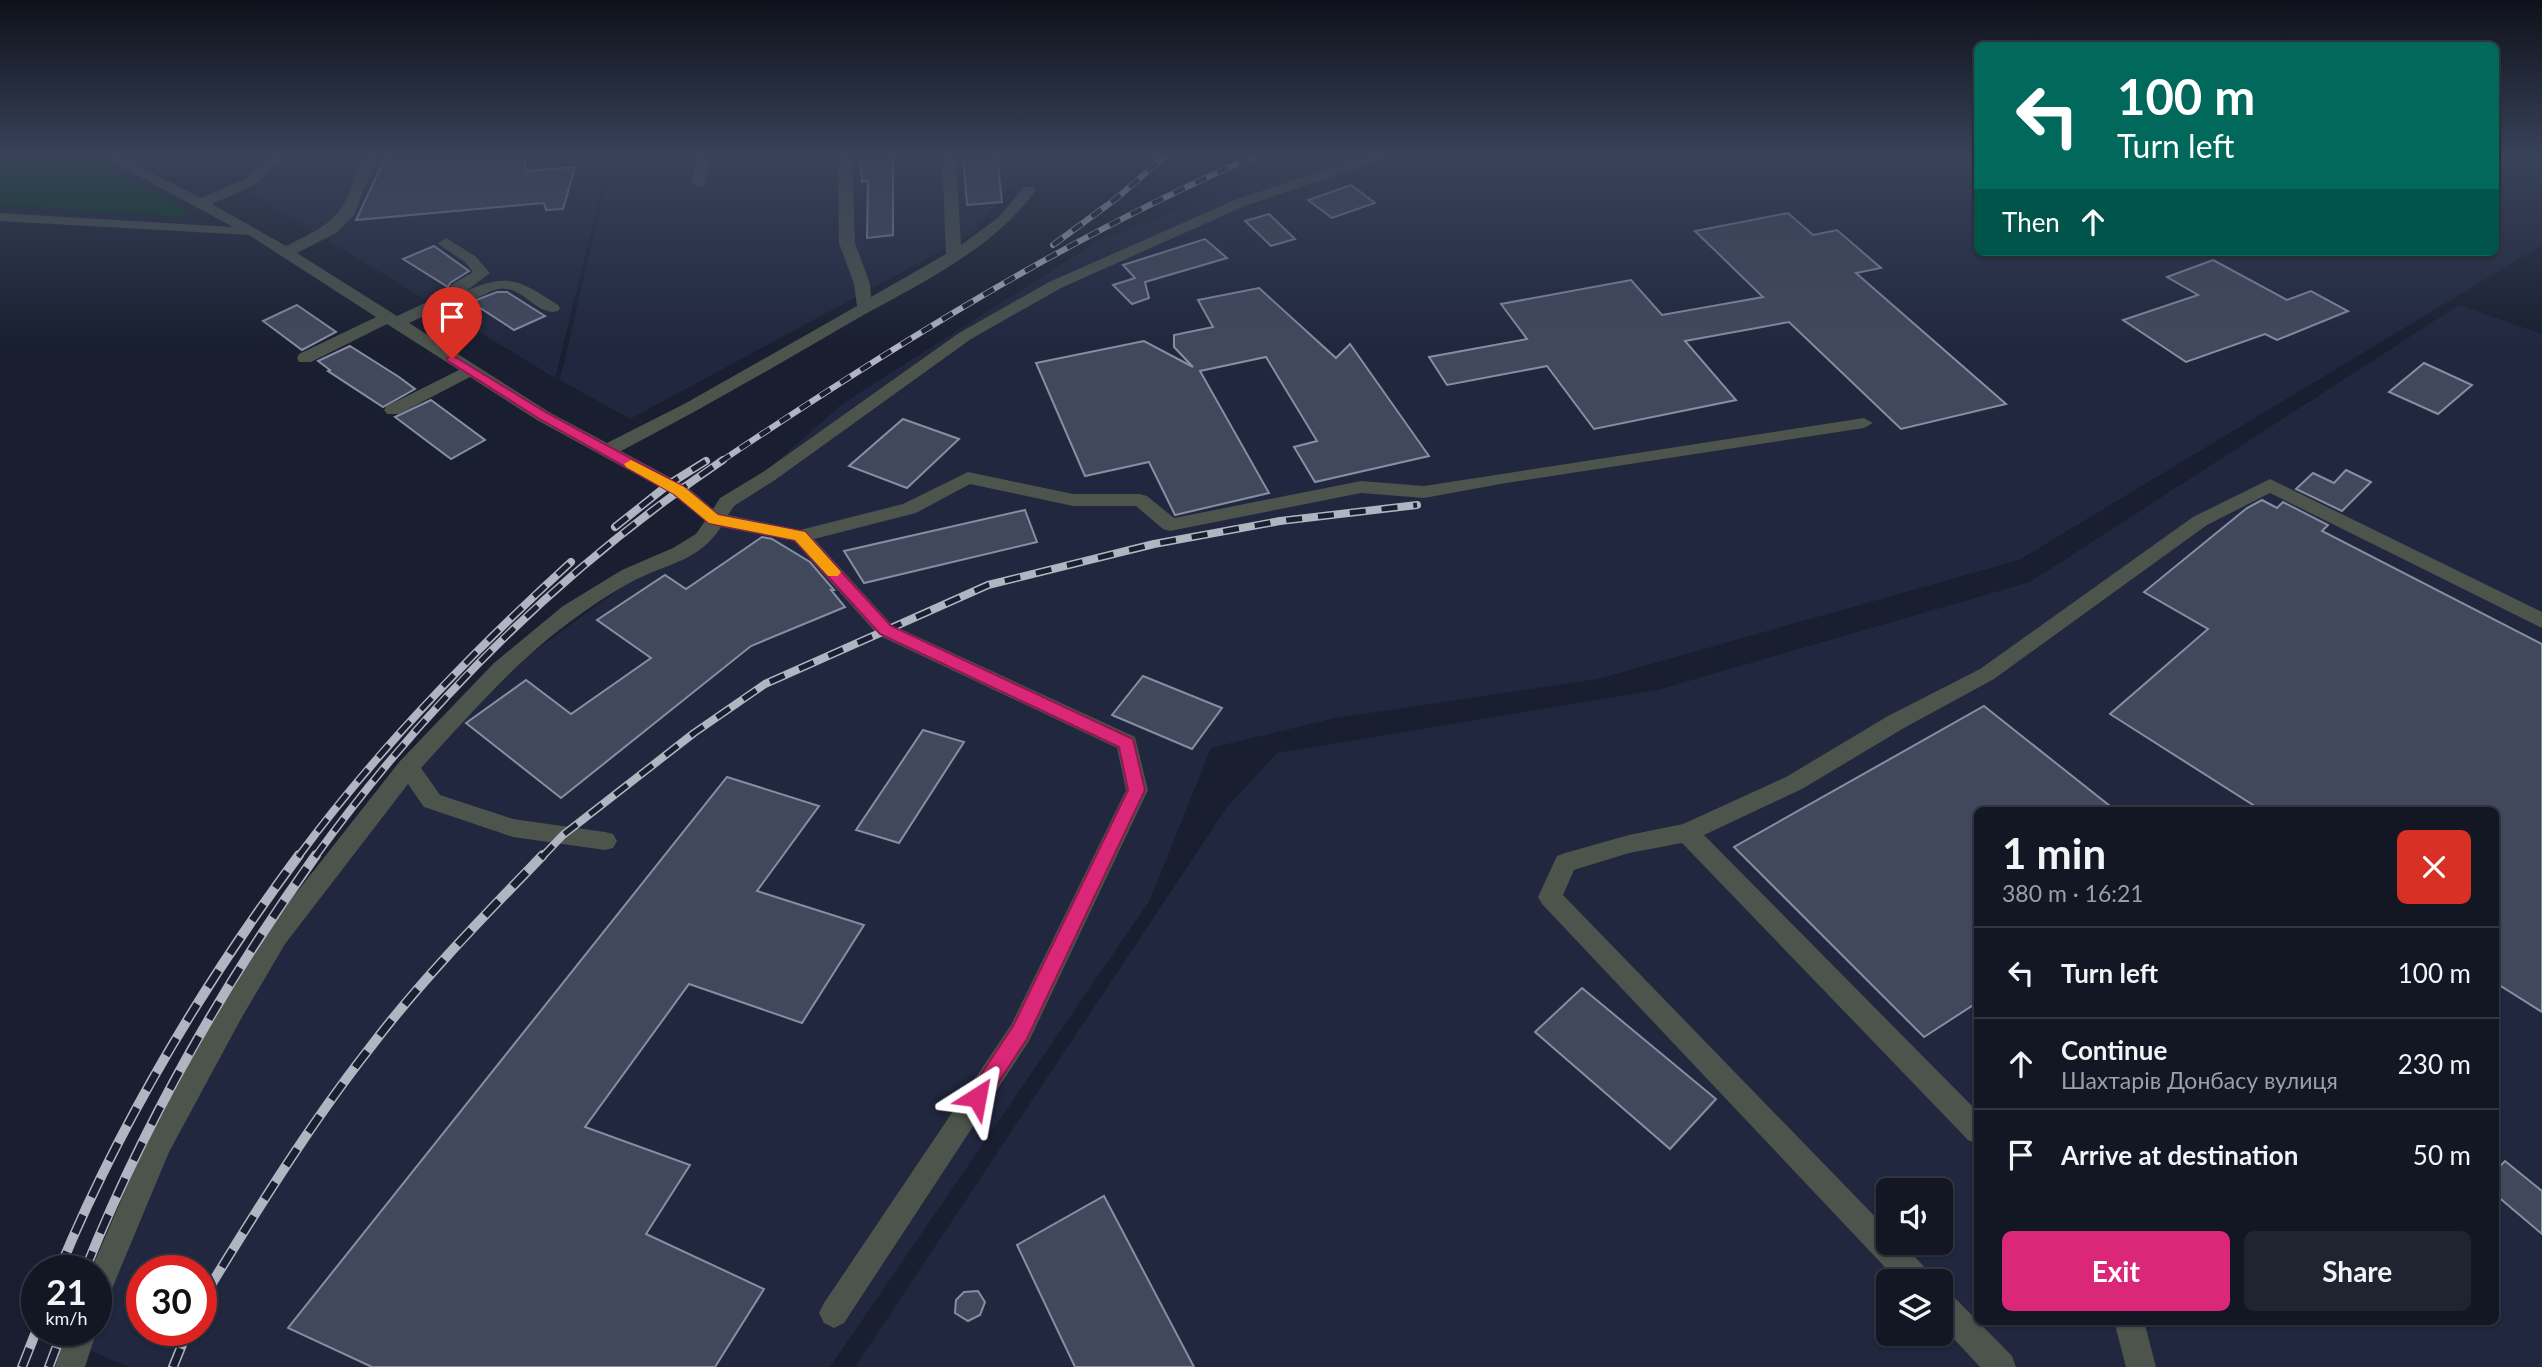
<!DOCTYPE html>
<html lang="en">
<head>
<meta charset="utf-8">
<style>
  body { margin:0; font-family:Lato,sans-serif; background:#202431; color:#f1f3f6; height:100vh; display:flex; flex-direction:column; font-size:26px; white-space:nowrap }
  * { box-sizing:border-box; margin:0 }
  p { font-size:23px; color:#9d9fa6 }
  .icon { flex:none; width:38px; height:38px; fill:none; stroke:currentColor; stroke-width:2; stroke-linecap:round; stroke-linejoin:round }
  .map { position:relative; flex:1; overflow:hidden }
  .panel { position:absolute; left:1974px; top:807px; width:525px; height:518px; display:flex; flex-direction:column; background:#131724; border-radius:10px; box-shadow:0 2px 5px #0004,0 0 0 2px #323641 }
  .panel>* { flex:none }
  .top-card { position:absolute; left:1974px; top:42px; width:525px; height:214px; border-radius:10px; box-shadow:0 2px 5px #0004,0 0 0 2px #323641; background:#00695c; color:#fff; overflow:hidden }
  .fabs { position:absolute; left:1876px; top:1178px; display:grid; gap:14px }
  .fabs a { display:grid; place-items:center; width:77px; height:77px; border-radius:10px; background:#131724; box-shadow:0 2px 5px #0004,0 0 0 2px #323641; font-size:35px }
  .speed { position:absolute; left:21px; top:1255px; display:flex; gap:14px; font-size:35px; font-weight:700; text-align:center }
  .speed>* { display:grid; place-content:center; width:91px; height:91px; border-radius:50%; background:#131724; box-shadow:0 2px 5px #0004,0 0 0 2px #323641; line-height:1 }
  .speed small { font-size:18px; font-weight:400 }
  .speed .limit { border:10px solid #d22; background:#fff; color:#111 }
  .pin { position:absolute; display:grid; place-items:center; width:60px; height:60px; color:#fff; margin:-72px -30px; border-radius:50% 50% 50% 0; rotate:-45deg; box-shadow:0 0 7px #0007 }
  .pin .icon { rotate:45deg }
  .me { position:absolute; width:77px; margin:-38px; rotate:34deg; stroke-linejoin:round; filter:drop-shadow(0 0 5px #0008) }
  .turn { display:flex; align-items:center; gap:24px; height:147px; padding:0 28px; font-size:32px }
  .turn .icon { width:91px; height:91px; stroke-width:2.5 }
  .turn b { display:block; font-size:49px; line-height:60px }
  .then { display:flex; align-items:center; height:66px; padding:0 28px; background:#0003; gap:14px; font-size:26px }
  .round { display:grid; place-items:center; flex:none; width:74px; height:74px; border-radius:10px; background:#202431 }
  .summary { display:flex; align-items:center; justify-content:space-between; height:119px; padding:0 28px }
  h1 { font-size:42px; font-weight:700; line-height:52px }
  .primary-button { display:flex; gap:14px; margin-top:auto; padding:14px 28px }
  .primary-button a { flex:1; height:80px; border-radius:10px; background:#db2777; color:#fff; font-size:28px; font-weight:700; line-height:80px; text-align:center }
  .primary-button a+a { background:#202431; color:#f1f3f6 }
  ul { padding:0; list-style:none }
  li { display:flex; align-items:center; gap:21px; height:91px; padding:0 28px; border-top:2px solid #323641 }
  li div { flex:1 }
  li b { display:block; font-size:26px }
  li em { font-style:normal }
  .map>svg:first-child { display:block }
  .built { fill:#20273e; fill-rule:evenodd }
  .green { fill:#003a11 }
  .building { fill:#42485c; stroke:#868ea4; stroke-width:2 }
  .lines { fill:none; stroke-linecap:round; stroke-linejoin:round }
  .minor { fill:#4c544c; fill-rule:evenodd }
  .rail-far2-casing { stroke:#b0b5c2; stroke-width:6 }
  .rail-far1-casing { stroke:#b0b5c2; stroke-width:8 }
  .rail-casing { stroke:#b0b5c2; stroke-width:10 }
  .rail-far2 { stroke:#191f30; stroke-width:4.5; stroke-dasharray:12; stroke-linecap:butt }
  .rail-far1 { stroke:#191f30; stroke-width:5; stroke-dasharray:16; stroke-linecap:butt }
  .rail { stroke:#191f30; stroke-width:7; stroke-dasharray:20; stroke-linecap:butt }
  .route { fill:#db2777; stroke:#8e194d; stroke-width:2 }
  .slow { fill:#f59e0b }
</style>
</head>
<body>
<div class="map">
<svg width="2542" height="1367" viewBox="0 0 2542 1367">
  <rect width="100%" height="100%" fill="#191f30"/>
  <g class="built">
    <path d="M294,156H610L555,378L248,192Z"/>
    <path d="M612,156H1035L971,235L630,419L560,380Z"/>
    <path d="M1319,156H1977L1978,252H2496V156H2511L2542,160V245L2019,560L1598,679L1335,718L1211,748L1150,900L830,1367H129L82,1347L96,1330V1312L163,1143L283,933L424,757L532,653L700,530L842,404L1100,240ZM142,1270H201V1330H142Z"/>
    <path d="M2459,305L2542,334V1367H855L1227,807L1277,753L1657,690L2030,582ZM1978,810H2496V1321H1978ZM1888,1190H1941V1242H1888ZM1888,1281H1941V1334H1888Z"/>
  </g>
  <path class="green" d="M0,156H86L187,210L185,217L0,205Z"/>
  <g class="building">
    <path d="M386,156H525L526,171L575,167L563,209L546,210L544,203L356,220Z"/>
    <path d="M860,156H893V235L867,238L868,181L862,182Z"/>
    <path d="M963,156H997L1002,202L967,205Z"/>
    <path d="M1351,185L1375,203L1332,218L1308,200Z"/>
    <path d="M1788,213L1813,235L1837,230L1881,268L1856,273L2006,404L1901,429L1789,322L1685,341L1736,400L1594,429L1547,366L1447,385L1429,357L1527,339L1501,304L1631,280L1662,315L1763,297L1695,231Z"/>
    <path d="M1269,214L1295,239L1271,246L1245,221Z"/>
    <path d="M1205,239L1227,258L1145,282L1149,298L1132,304L1113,285L1135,278L1123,265Z"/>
    <path d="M434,246L469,271L450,283L448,287L403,259Z"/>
    <path d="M2213,260L2287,300L2311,291L2348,311L2277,340L2265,334L2186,362L2123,320L2198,295L2167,277Z"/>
    <path d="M1259,288L1336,358L1350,344L1429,456L1315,482L1294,447L1317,441L1266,357L1200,371L1269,493L1175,515L1149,462L1085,476L1036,363L1144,341L1193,367L1174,347V335L1213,327L1198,300Z"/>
    <path d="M497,292H507L545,316L514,330L471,302Z"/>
    <path d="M297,305L336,332L302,350L263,321Z"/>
    <path d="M350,346L399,377L415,389L383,407L328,371L330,370L318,361Z"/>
    <path d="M2424,363L2472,385L2438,414L2389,392Z"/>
    <path d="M431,400L485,440L451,459L395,417Z"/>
    <path d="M903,419L959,439L907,488L849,466Z"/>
    <path d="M2346,470L2371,482L2342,511L2296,489L2313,473L2334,483Z"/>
    <path d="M2262,500L2277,508L2283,502L2328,525L2322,531L2542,644V1012L2496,983V810H2261L2110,714L2208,629L2144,592L2247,508Z"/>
    <path d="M1025,510L1037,542L864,583L844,551Z"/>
    <path d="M762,537L772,539L810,562L834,590H831L845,607L751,646L561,798L466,723L526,680L571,714L651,658L597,620L665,575L686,589Z"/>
    <path d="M1143,676L1222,708L1192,749L1112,715Z"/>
    <path d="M1984,706L2115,810H1978V1002L1924,1037L1734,847Z"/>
    <path d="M923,730L964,742L899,843L856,830Z"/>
    <path d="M727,777L819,806L757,891L864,925L802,1023L689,984L585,1127L690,1165L646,1234L764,1289L715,1367H372L288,1328Z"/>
    <path d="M1582,988L1716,1099L1670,1149L1535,1032Z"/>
    <path d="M2505,1161L2542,1191V1234L2496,1195V1170Z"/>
    <path d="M1104,1196L1194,1367H1075L1017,1245Z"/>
    <path d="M978,1291L985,1302L980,1315L968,1321L955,1313L956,1300L964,1292Z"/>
  </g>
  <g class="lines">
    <g class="minor">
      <path d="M102,156H119L201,198L245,179L271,156H286L255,185L212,204L286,246C344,218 341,215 363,156H377L354,215L336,233L297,253L397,316L451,291V285L473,272L465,262L441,246L438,243L446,238L475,256L490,273L466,291C509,272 521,281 558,305L560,308L558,311C539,316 526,292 508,289C491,285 478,304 461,299L409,323L549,412L607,443L686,403L857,306L854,284L839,243L838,156H852L855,243L870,284L871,297L946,254L942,156H956L961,245L999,217L1024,187H1034L1036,190C991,252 916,285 853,321C776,366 700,410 621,451L686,486L713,509L720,498L763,472L959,333L1049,282L1237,199L1367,156H1387L1385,159L1247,205L1061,288L971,339L775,480L734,506L728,515L800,530L903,504L968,472L1073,494H1140L1147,496L1174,518L1361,481L1424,486L1864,418L1873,423L1864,428L1506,483L1424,498L1361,493L1170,531L1163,529L1136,506H1073L970,484L916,513L814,539L892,625L1135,737L1148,790L1029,1041L844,1323L834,1328L824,1323L819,1313L824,1303L1011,1025L1126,790L1117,748L878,635L794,541L721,527C700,560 670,563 637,579C617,589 596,603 578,616C518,658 470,715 421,768L440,795L513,819L605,832L613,834L617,841L613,848L605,850L513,837L424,807L408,784L285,944L242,1017L169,1152L106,1303L96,1307V1270H91L149,1135L224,1001L267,930L400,761L494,663L563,606L622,570L673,548L696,534L705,521L672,494L537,420L470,377L399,414H387L384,410L387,406L459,370L387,324L311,362H299L297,358L299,354L376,317L249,235L0,221V213L233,227Z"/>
      <path d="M696,156H710L706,183L699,187L692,183Z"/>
      <path d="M2270,479L2542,612V628L2270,493L2207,525L1994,679L1904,728L1802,789L1704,835L1978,1112V1144L1968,1140L1682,843L1629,853L1574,870L1563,895L1888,1230V1242H1901L1928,1271L1932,1281H1898L1542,904L1538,897L1557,856L1565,853L1629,835L1683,824L1786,777L1888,716L1980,669L2193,517Z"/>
      <path d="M1941,1289L1951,1294L2012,1356L2016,1367H1980L1941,1325Z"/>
      <path d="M2114,1321H2144L2156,1367H2126Z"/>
      <path d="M96,1329L97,1330L85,1367H55L67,1330Z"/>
    </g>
    <g class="rail-far2-casing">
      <g id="rail-far2">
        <path d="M1053,245L1117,198L1165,156"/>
        <path d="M720,462C890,348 1067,237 1255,156"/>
      </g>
    </g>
    <g class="rail-far1-casing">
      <g id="rail-far1">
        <path d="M615,527L669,484L706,461"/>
        <path d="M298,857C378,749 471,653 571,562"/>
        <path d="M315,857C428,701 563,568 723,460"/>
        <path d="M542,857L563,835L694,733L765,684L988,585L1154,544L1280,521L1417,505"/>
      </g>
    </g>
    <g class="rail-casing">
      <g id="rail">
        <path d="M59,1270C120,1123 204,983 299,855"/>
        <path d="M85,1270C144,1124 224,983 316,855"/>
        <path d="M201,1301C254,1215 307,1128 369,1049C421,980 483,917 543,855"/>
        <path d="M22,1367L37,1329"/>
        <path d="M49,1367L63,1330"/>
        <path d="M173,1367L188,1330"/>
      </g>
    </g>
    <use href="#rail-far2" class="rail-far2"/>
    <use href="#rail-far1" class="rail-far1"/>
    <use href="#rail" class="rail"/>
  </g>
  <linearGradient id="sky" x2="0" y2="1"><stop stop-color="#0e111a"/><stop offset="0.45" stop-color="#384259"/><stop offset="1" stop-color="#384259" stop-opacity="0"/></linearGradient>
  <rect width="2542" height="347" fill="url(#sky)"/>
  <path class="route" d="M452,355L547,413L684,487L718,515L805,532L891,626L1133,739L1145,790L1027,1039L984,1104L977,1107L970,1104L967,1097L970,1091L1013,1026L1128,790L1119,747L880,634L795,540L709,523L674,494L538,418L448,361L446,359Z"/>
  <path class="slow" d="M631,460L684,487L718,515L805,532L841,572L838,576H828L795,540L709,523L674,494L626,467L624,464Z"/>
</svg>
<div class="fabs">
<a><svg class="icon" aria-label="sound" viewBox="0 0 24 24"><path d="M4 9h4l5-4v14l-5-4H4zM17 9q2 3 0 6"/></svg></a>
<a><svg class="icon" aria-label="layers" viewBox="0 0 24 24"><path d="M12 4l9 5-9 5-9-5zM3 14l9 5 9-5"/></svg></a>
</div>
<div class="speed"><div>21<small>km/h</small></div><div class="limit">30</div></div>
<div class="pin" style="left:452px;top:359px;background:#d93025"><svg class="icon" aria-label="arrive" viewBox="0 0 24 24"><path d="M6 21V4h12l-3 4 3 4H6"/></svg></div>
<svg class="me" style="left:977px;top:1097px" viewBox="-20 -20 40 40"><path d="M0-17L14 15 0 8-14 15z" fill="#db2777" stroke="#fff" stroke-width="4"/></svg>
<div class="top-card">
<div class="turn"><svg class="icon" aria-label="left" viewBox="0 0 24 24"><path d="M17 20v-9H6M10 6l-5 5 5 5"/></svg><div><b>100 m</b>Turn left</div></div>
<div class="then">Then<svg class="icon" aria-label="ahead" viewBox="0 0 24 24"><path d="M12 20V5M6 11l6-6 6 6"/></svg></div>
</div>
<section class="panel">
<div class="summary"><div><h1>1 min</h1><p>380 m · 16:21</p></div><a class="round" style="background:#d93025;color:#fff"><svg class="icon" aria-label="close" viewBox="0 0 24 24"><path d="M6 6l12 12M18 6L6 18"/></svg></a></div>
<ul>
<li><svg class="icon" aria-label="left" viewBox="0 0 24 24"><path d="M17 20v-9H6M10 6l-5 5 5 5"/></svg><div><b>Turn left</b></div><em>100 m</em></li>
<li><svg class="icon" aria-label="ahead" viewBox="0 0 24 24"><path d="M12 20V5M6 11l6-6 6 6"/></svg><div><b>Continue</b><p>Шахтарів Донбасу вулиця</p></div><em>230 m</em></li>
<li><svg class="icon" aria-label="arrive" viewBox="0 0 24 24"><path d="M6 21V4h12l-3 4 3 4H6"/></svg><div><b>Arrive at destination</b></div><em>50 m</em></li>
</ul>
<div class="primary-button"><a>Exit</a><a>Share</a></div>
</section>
</div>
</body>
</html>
